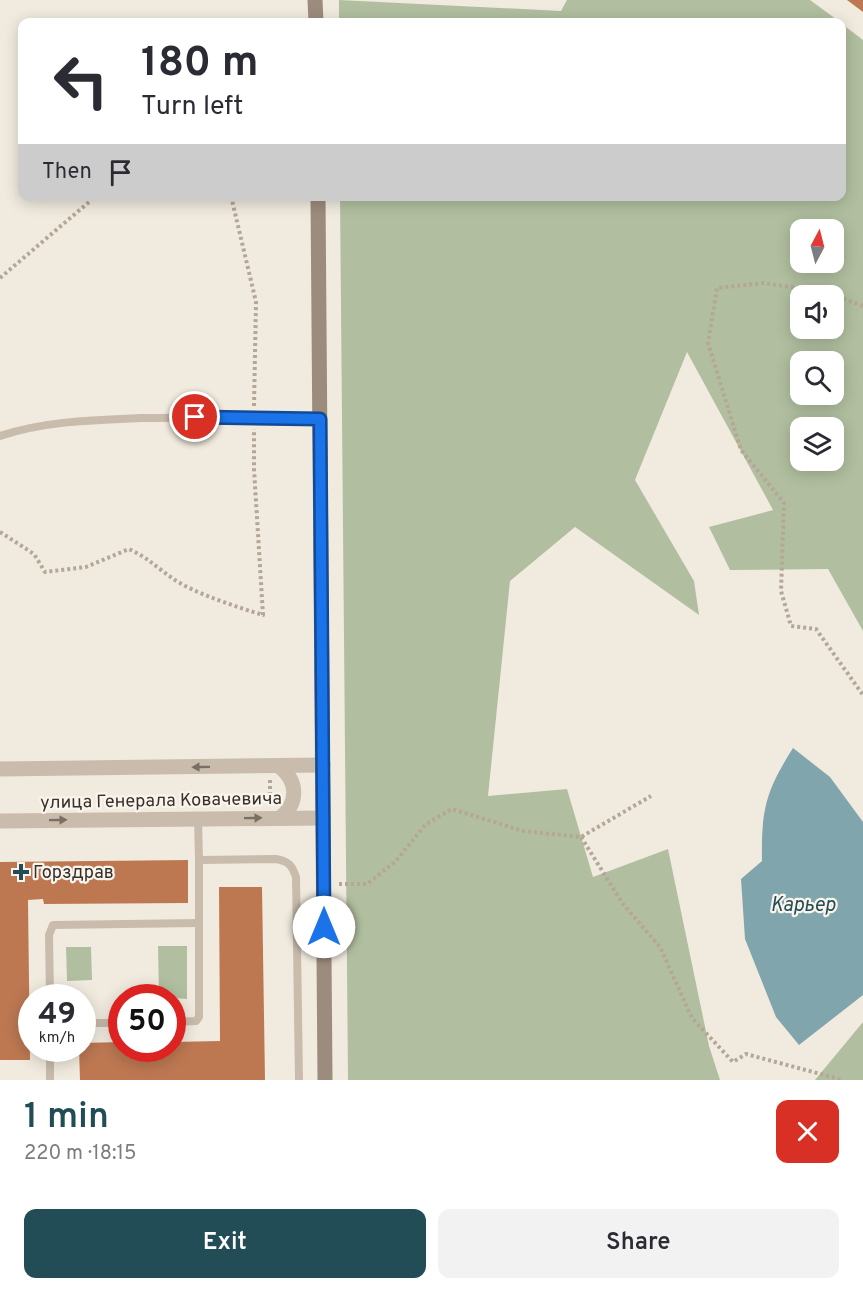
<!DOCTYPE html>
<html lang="en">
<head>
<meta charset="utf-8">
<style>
  body { margin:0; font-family:Overpass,sans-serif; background:#f2f2f3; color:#2b2b33; height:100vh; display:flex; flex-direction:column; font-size:22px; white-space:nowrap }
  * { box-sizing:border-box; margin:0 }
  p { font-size:20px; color:#7c7c81 }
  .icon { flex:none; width:33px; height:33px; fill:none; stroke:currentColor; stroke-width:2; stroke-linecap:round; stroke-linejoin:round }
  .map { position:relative; height:1080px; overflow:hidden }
  .side { display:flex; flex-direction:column; background:#fff; flex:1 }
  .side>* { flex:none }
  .hud { position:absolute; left:18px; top:18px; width:828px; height:183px; border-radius:12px; box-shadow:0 3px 15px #0003; background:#fff; color:#2b2b33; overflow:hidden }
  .needle { width:39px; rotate:7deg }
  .tools { position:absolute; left:790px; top:219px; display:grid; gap:12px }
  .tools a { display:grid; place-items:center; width:54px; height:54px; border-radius:12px; background:#fff; box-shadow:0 3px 15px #0003; font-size:30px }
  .speed { position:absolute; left:18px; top:984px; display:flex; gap:12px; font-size:30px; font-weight:700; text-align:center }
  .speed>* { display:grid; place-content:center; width:78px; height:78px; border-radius:50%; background:#fff; box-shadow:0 3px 15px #0003; line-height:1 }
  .speed small { font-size:15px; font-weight:400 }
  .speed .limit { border:9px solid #d22; background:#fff; color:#111 }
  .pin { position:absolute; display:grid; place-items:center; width:51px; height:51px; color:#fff; margin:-26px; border:3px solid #fff; border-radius:50%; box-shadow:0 2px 6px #0007 }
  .me { position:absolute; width:66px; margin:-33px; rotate:0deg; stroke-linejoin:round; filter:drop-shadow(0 0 4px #0008) }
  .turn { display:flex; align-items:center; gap:21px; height:126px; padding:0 24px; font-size:27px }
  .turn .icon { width:78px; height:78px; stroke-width:2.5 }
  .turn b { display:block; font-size:42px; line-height:51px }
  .then { display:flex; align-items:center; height:57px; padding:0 24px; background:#0003; gap:12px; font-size:22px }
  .round { display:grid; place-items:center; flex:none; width:63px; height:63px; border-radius:12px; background:#f2f2f3 }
  .overview { display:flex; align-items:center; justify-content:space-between; height:102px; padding:0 24px }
  h1 { font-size:36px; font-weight:600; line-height:45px; color:#234d56 }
  .cta { display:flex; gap:12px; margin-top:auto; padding:12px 24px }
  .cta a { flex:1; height:69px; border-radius:12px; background:#234d56; color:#fff; font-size:24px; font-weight:600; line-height:69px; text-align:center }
  .cta a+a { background:#f2f2f3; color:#2b2b33 }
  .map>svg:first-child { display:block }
  .green { fill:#b1bfa0; fill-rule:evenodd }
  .water { fill:#80a5ac }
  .building { fill:#bd7852 }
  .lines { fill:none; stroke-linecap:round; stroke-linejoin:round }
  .path { stroke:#b4a796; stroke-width:4; stroke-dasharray:3 3; stroke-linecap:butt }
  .service { stroke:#c9bcac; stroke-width:8 }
  .minor { stroke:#c9bcac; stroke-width:15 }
  .secondary { stroke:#9c8c7d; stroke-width:15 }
  .oneway { fill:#796f64 }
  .route-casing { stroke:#114b97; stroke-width:15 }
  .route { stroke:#1a73e8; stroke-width:10 }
  .poi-dot { fill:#234d56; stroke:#f9f4ec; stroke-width:2 }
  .labels { text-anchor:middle; stroke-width:4.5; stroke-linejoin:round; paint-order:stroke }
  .street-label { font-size:18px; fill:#37302a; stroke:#f9f4ec }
  .poi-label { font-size:18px; fill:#37302a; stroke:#f9f4ec; text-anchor:start }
  .water-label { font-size:20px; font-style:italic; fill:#234d56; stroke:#f9f4ec }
</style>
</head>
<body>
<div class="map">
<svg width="863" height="1080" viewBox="0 0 863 1080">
  <rect width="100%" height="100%" fill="#f1ebdf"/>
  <g class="green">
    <path d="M339,0L561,11L567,0H810L840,22H339Z"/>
    <path d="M842,24L863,40V631L828,569L730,570L709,527L773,510L687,352L635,480L694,581L699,615L575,527L510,581L488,796L567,789L593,877L668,849L709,1046L720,1080H348L340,197L842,196ZM801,230H834V262H801ZM801,296H834V328H801ZM801,362H834V394H801ZM801,428H834V460H801Z"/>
    <path d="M158,946H187V999L159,997Z"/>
    <path d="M66,947H91L92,980L67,981Z"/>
    <path d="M863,1022V1080H815Z"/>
  </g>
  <path class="water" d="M793,748L830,777L863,822V995L799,1045L776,1017L745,939L741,879L762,861C761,809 766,791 793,748Z"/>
  <g class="building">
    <path d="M847,0H863V12Z"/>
    <path d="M188,860V903L44,904L43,899L28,900L30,1060H0V862Z"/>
    <path d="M219,887H262L265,1080H80L79,1048H82V1043L122,1042V1048H172V1042L220,1041Z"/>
  </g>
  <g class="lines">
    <g class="path">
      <path d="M231,196L256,302L254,406"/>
      <path d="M0,278L96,196"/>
      <path d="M863,306L828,293L764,283L717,288L708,343L741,450L784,503L781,591L791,626L816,629L863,695"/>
      <path d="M0,532L34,554L45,572L86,567L129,549C148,558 155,566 172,578C193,593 237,607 263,615L254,469V429"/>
      <path d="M270,780V802"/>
      <path d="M581,837L623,904L660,947L692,1018L733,1062L746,1054L843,1080"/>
      <path d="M339,884H367L395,862L426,824L452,809L523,831L581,837L651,796"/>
    </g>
    <g class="service">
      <path d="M0,436C45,421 93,420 141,418C201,417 260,418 320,419"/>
      <path d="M198,819L199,860L276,859C288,861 292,865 296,877L299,1080"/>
      <path d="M50,998L49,935L53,925L199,923"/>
      <path d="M172,1022L196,1021L199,1017V860"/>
      <path d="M82,1023H122"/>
      <path d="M50,1048V1080"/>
    </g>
    <g class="minor">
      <path d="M279,766C298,781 299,803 280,818"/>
      <path d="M0,769L323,765"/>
      <path d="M0,821L323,818"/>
    </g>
    <g class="secondary">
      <path d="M315,0L316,22"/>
      <path d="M318,196L325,1080"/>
    </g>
  </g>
  <defs><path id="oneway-solid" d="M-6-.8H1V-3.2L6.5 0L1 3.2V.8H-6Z" transform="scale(1.5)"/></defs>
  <g class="oneway">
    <use href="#oneway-solid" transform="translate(201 767) rotate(179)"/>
    <use href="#oneway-solid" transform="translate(253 818) rotate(-1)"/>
    <use href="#oneway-solid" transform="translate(58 820) rotate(-1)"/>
  </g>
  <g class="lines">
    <g class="route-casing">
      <path id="route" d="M195,417L320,419L324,927"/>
    </g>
    <use href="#route" class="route"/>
  </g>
  <path class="poi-dot" d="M18 863h6v6h6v6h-6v6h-6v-6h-6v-6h6z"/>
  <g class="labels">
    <g class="street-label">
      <text transform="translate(161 800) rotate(-1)" y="6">улица Генерала Ковачевича</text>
    </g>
    <g class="poi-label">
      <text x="33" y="878">Горздрав</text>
    </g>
    <g class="water-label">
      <text x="803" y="911">Карьер</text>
    </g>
  </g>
</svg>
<div class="tools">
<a><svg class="needle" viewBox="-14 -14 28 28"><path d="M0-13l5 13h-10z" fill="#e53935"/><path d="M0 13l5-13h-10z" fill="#7c7c81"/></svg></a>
<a><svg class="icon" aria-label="sound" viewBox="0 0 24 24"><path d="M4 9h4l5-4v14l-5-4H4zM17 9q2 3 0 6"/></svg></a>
<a><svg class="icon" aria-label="search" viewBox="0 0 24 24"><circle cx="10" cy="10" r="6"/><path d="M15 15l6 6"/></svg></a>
<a><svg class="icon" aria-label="layers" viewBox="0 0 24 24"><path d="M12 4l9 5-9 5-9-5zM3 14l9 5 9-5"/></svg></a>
</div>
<div class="speed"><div>49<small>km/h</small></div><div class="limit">50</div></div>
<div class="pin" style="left:195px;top:417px;background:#d93025"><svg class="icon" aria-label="arrive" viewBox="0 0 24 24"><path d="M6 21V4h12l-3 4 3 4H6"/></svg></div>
<svg class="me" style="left:324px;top:927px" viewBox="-20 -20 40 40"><circle r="19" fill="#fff"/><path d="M0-13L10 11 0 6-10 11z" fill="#1a73e8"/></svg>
<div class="hud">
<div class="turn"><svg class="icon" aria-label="left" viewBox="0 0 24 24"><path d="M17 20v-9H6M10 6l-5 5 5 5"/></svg><div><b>180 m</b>Turn left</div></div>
<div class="then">Then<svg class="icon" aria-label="arrive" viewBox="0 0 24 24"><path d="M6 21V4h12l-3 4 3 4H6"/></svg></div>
</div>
</div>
<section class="side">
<div class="overview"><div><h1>1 min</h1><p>220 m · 18:15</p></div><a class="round" style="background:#d93025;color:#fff"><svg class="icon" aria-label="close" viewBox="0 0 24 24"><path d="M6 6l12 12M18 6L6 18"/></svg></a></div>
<div class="cta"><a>Exit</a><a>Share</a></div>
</section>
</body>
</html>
